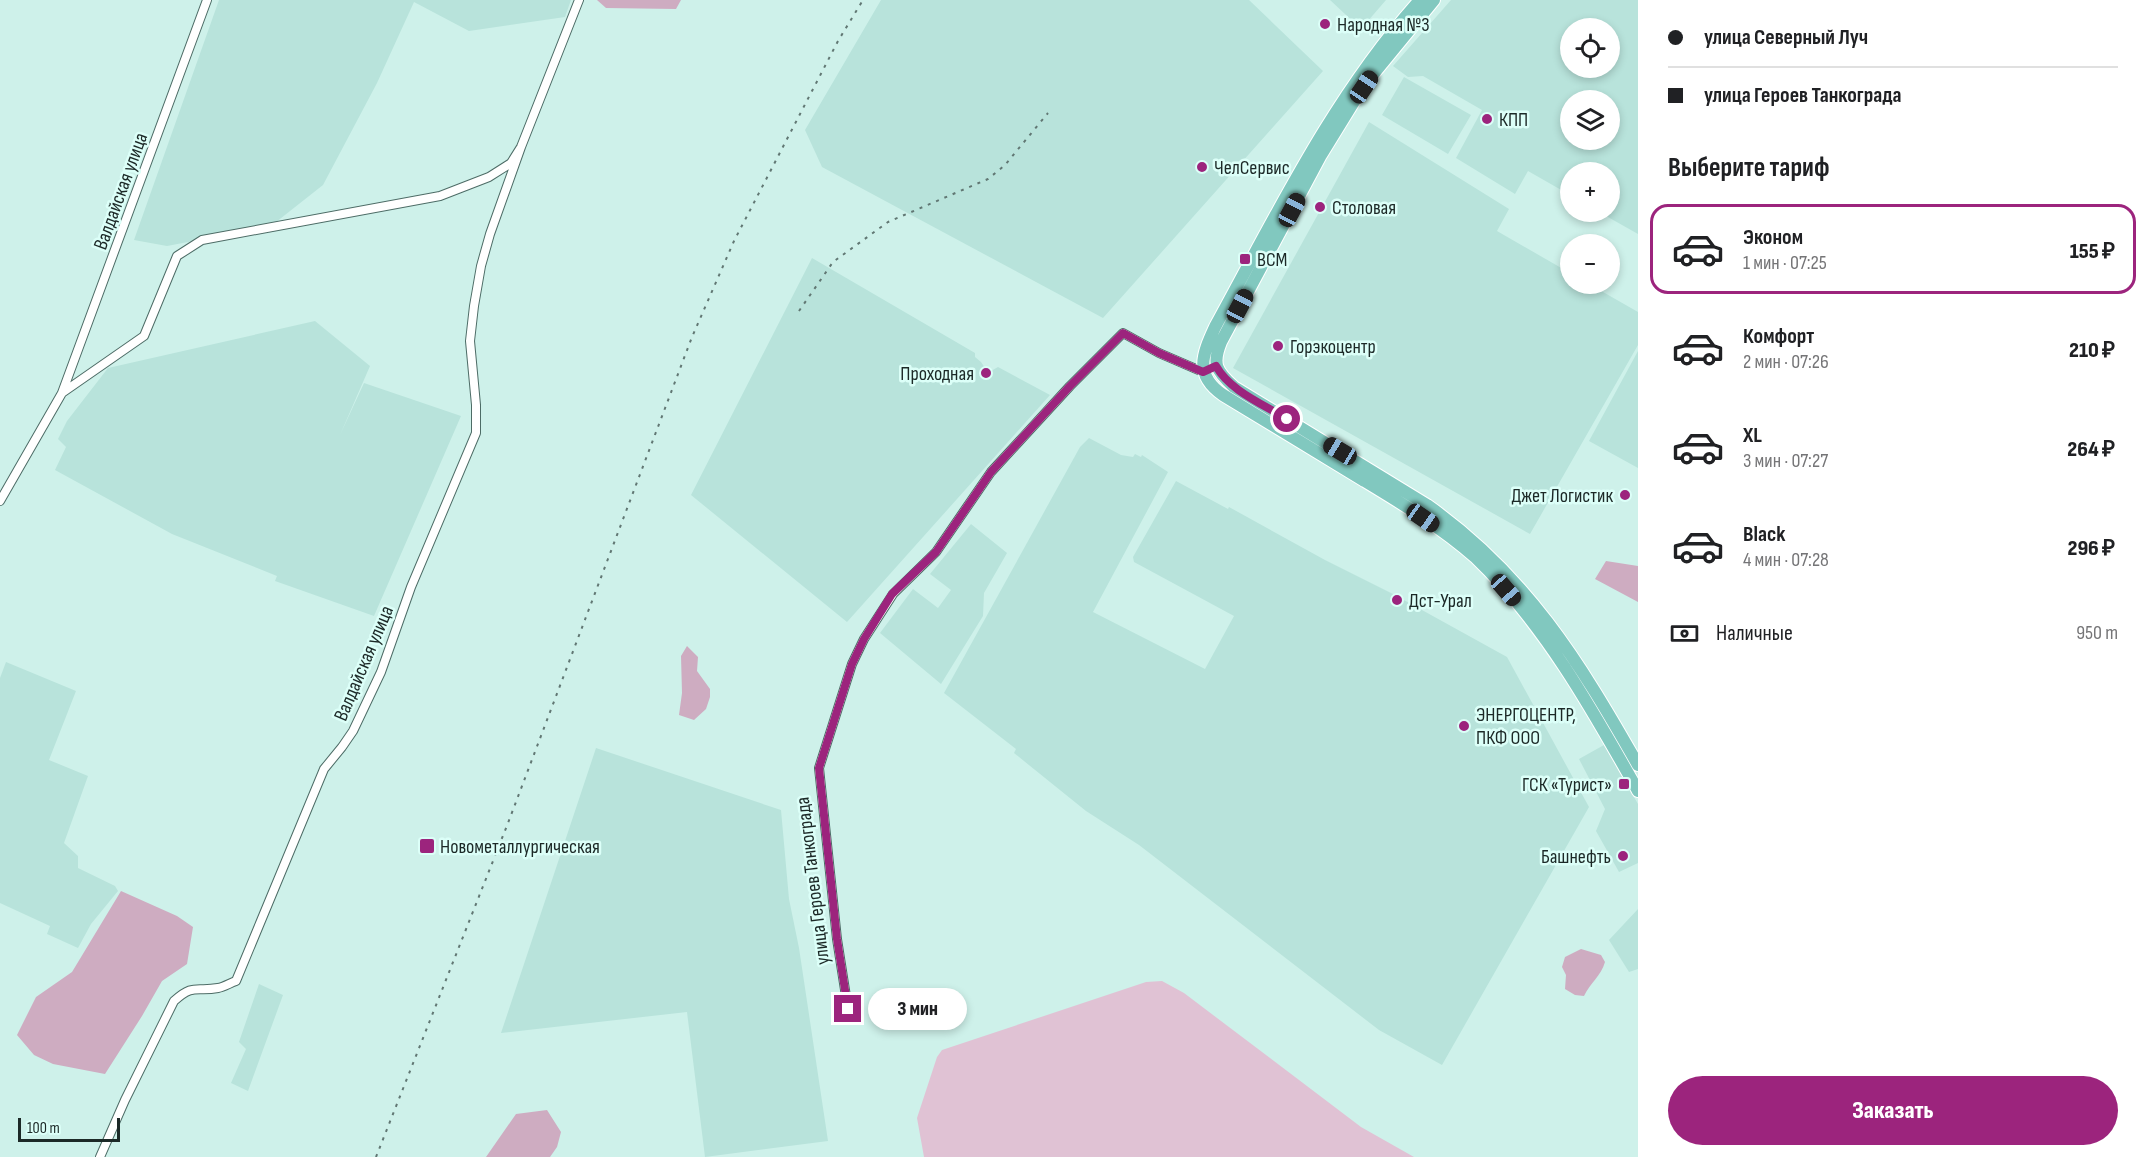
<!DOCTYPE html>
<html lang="ru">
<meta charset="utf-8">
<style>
:root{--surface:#fff;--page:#f2f2f2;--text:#202124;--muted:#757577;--line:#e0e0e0;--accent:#9c247d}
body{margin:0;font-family:"Sofia Sans Condensed",sans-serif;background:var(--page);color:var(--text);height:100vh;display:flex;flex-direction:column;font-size:22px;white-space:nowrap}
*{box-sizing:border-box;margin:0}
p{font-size:20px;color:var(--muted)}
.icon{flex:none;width:33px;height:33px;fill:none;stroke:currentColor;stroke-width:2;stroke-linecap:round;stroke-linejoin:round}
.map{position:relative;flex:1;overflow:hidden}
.drawer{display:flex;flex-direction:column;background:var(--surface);width:510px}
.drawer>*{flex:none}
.top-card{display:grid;align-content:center;height:132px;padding:0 30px;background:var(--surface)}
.fabs{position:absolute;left:1560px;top:18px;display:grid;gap:12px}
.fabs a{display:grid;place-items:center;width:60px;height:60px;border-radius:50%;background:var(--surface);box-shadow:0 3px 9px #0003;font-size:30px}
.scale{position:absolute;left:18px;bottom:15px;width:102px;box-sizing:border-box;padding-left:6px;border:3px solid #1c2927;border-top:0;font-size:16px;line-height:21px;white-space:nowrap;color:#1c2927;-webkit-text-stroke:4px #dcfff8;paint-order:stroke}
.end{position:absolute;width:27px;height:27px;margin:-14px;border:8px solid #9c247d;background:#fff;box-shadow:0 0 0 3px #fff}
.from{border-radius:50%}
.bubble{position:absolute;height:42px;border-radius:21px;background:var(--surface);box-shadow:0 3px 9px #0003;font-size:20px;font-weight:800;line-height:42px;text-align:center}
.car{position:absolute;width:18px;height:36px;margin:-18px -9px;border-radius:8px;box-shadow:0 0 4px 2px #0007;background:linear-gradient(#222 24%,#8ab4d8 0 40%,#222 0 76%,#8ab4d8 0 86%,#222 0)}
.top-card b{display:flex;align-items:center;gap:21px;height:57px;font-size:22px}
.top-card b+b{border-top:2px solid var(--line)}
.top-card i{width:15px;height:15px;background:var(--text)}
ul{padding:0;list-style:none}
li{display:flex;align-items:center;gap:18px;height:90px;margin:0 12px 9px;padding:0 18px;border:3px solid transparent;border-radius:18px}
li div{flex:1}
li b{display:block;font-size:22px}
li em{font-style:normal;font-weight:800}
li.current{border-color:var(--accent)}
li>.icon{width:54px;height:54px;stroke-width:1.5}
h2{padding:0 30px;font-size:27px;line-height:72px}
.pay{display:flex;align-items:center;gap:15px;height:66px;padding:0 30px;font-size:22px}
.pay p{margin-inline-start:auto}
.cta{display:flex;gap:12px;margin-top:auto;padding:12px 30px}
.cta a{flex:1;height:69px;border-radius:36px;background:var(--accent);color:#fff;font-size:24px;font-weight:800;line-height:69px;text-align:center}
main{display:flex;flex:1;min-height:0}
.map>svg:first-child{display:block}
</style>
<main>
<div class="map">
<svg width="1638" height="1157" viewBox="0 0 1638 1157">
<rect width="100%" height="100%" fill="#cef1ea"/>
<path fill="#b8e3db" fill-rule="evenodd" d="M 219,0 L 571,0 L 565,17 L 469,31 L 414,2 L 377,83 L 323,185 L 271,226 L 167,246 L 134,240 Z
M 881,0 L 1249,0 L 1323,71 L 1103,318 L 822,167 L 805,130 Z
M 1330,0 L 1386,0 L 1361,29 Z
M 1451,0 L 1638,0 L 1638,234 L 1599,212 L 1610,212 L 1610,172 L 1570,172 L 1570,195 L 1528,171 L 1515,194 L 1456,158 L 1482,110 L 1423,76 L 1408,77 L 1393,66 ZM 1570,28 L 1610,28 L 1610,68 L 1570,68 ZM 1570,100 L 1610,100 L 1610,140 L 1570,140 Z
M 1404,77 L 1471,115 L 1448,154 L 1382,115 Z
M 1369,122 L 1509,209 L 1497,231 L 1570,273 L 1570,284 L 1589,284 L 1638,312 L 1638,345 L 1530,534 L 1233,368 Z
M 812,258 L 975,353 L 975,357 L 981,362 L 985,368 L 991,371 L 998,367 L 1050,395 L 847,622 L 691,495 Z
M 315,321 L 370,366 L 340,435 L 364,383 L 461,416 L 374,616 L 275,581 L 277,576 L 172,534 L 55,470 L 66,447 L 58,439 L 67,421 L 108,368 Z
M 1638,351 L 1638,468 L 1589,441 Z
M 1089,438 L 1121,455 L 1133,457 L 1135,454 L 1141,457 L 1142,455 L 1168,472 L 1093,612 L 1205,669 L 1234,616 L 1134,562 L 1133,557 L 1176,481 L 1228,509 L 1229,507 L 1325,560 L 1393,594 L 1507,657 L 1589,807 L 1442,1065 L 1379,1030 L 1139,845 L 1086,811 L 1014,753 L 1016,749 L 944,693 L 1080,447 Z
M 971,524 L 1007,553 L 984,593 L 983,616 L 941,684 L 880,633 L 913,589 L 938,608 L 951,590 L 930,574 Z
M 6,662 L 76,691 L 49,760 L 88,776 L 64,843 L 78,856 L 78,868 L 115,886 L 118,891 L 91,924 L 78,948 L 47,934 L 50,926 L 0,903 L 0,678 Z
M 1604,745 L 1638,804 L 1638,863 L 1619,872 L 1596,831 L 1605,809 L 1579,759 Z
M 596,748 L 781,810 L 789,899 L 799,948 L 828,1141 L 705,1157 L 687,1012 L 501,1033 Z
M 1638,909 L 1638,969 L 1629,972 L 1609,940 Z
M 259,984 L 283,995 L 248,1091 L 231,1083 L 246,1049 L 239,1042 Z"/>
<path fill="#e0c2d4" d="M 1162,981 L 1184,993 L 1361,1127 L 1414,1157 L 924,1157 L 917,1118 L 937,1057 L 942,1050 L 1146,982 Z"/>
<path fill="#ceacc1" d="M 597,0 L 681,0 L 676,9 L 606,8 Z
M 1606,561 L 1638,566 L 1638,602 L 1595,579 Z
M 687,646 L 698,657 L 697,671 L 710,689 L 710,697 L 706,709 L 694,720 L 679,715 L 682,693 L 681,656 Z
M 121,891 L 177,916 L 193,927 L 187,964 L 162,981 L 142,1016 L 105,1074 L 53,1064 L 34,1055 L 17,1035 L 36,997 L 72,972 Z
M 1581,949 L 1601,955 L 1605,962 C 1601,976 1590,983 1584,996 L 1575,995 L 1565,989 L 1566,975 L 1562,967 L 1565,957 Z
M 547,1110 L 561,1132 L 557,1147 L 550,1157 L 486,1157 L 516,1114 Z"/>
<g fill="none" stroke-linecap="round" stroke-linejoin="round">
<defs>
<path id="minor" d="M 62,393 L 207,0
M 0,501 L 62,393 L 144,336 L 177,256 L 202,240 L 440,196 L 489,177 L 511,163 L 521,147 L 579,0
M 848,1009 L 837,939 L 819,768 L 852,664 L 864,639 L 893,594 L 936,552 L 991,472 L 1070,386 L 1123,333 L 1159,353 L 1203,372 L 1205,370
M 100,1157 L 125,1100 L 174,1001 C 194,983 196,992 218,988 C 224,987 230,983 236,981 L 324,769 L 342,747 L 353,731 L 381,672 L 411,587 L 476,433 L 476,405 L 470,341 L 474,306 L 481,266 L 490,234 L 521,147"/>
<path id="primary" d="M 1420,0 C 1333,97 1277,214 1215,327 C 1202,355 1194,375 1223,395 C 1269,423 1316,451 1363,480 C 1401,503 1441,527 1475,557 C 1544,623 1592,709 1638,791
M 1434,0 L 1375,72 L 1353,103 L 1321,155 L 1221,342 C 1212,364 1216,371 1234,387 L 1427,505 C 1526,575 1579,661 1638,765"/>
</defs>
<use href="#minor" stroke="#4d6c66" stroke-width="10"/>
<use href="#primary" stroke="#fff" stroke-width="14"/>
<use href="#minor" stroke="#fff" stroke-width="8"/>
<use href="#primary" stroke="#81c8bf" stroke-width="12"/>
<path stroke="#617773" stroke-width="2" stroke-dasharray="3 6" stroke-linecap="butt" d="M 799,311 L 833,262 L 888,222 L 988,179 L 1005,165 L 1048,113
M 376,1157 L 508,823 L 692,337 L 734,241 L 838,41 L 863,0"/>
</g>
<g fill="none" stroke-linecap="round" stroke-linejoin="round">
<path stroke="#9c247d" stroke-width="8" d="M 848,1009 L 837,939 L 819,768 L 852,664 L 864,639 L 892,594 L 936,552 L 991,472 L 1070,386 L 1123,333 L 1159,353 L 1203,372 L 1216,366 C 1230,391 1263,404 1287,419"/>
</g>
<g fill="#9c247d" stroke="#dcfff8" stroke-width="2">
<circle cx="1325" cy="24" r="6"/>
<circle cx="1487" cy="119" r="6"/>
<circle cx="1202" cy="167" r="6"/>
<circle cx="1320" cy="207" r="6"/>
<rect x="1239" y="253" width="12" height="12" rx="3"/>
<circle cx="1278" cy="346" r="6"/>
<circle cx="986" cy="373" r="6"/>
<circle cx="1625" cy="495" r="6"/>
<circle cx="1397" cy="600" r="6"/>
<circle cx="1464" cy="726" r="6"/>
<rect x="1618" y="778" width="12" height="12" rx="3"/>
<rect x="419" y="838" width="16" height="16" rx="3"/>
<circle cx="1623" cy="856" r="6"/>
</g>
<g text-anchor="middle" stroke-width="5" stroke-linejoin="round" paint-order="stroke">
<g font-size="20" fill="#1c2927" stroke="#dcfff8" text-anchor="start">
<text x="1337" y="31">Народная №3</text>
<text x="1499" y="126">КПП</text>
<text x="1214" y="174">ЧелСервис</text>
<text x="1332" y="214">Столовая</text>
<text x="1257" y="266">ВСМ</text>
<text x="1290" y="353">Горэкоцентр</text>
<text x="974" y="380" text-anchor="end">Проходная</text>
<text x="1613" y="502" text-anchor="end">Джет Логистик</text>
<text x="1409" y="607">Дст-Урал</text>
<text x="1476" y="721">ЭНЕРГОЦЕНТР,<tspan x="1476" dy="23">ПКФ ООО</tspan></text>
<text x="1612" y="791" text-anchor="end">ГСК «Турист»</text>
<text x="440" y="853">Новометаллургическая</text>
<text x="1611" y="863" text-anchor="end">Башнефть</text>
</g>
<g font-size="20" fill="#1c2927" stroke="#dcfff8">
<text transform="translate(120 191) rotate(-70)" y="7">Валдайская улица</text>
<text transform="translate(363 663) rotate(-67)" y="7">Валдайская улица</text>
<text transform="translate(812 881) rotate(-97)" y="7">улица Героев Танкограда</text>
</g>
</g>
</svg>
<div class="fabs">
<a><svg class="icon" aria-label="locate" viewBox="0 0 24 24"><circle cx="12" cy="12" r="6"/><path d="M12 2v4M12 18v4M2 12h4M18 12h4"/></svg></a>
<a><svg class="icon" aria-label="layers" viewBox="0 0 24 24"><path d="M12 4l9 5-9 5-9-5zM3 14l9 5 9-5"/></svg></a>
<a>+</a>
<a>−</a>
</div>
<div class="scale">100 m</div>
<i class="end from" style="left:1287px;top:419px"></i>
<i class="end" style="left:848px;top:1009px"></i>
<div class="bubble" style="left:868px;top:988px;width:99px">3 мин</div>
<i class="car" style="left:1364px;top:87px;rotate:34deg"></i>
<i class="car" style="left:1292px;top:210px;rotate:28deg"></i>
<i class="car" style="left:1240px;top:306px;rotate:28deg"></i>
<i class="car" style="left:1340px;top:451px;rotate:301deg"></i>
<i class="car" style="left:1423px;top:518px;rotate:125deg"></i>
<i class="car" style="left:1506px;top:590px;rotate:139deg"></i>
</div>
<section class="drawer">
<div class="top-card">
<b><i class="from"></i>улица Северный Луч</b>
<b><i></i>улица Героев Танкограда</b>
</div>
<h2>Выберите тариф</h2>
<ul>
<li class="current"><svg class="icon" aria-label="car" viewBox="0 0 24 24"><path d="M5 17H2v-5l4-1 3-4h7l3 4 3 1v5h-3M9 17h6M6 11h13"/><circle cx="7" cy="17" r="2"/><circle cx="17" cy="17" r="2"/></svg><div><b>Эконом</b><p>1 мин · 07:25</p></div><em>155 ₽</em></li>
<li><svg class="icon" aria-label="car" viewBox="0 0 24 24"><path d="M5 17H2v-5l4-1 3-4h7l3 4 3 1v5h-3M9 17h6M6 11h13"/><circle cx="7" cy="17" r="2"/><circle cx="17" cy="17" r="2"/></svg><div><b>Комфорт</b><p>2 мин · 07:26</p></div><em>210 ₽</em></li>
<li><svg class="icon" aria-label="car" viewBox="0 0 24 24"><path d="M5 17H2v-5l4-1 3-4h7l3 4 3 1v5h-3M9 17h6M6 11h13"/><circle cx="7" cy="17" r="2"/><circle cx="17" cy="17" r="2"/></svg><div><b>XL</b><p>3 мин · 07:27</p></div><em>264 ₽</em></li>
<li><svg class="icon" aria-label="car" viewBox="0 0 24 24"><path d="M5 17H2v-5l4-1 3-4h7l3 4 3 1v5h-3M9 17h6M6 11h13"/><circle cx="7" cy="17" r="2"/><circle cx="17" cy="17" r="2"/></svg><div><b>Black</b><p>4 мин · 07:28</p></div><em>296 ₽</em></li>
</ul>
<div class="pay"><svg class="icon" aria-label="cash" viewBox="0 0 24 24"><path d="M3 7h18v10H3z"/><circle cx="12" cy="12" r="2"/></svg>Наличные<p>950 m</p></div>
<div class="cta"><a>Заказать</a></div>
</section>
</main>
